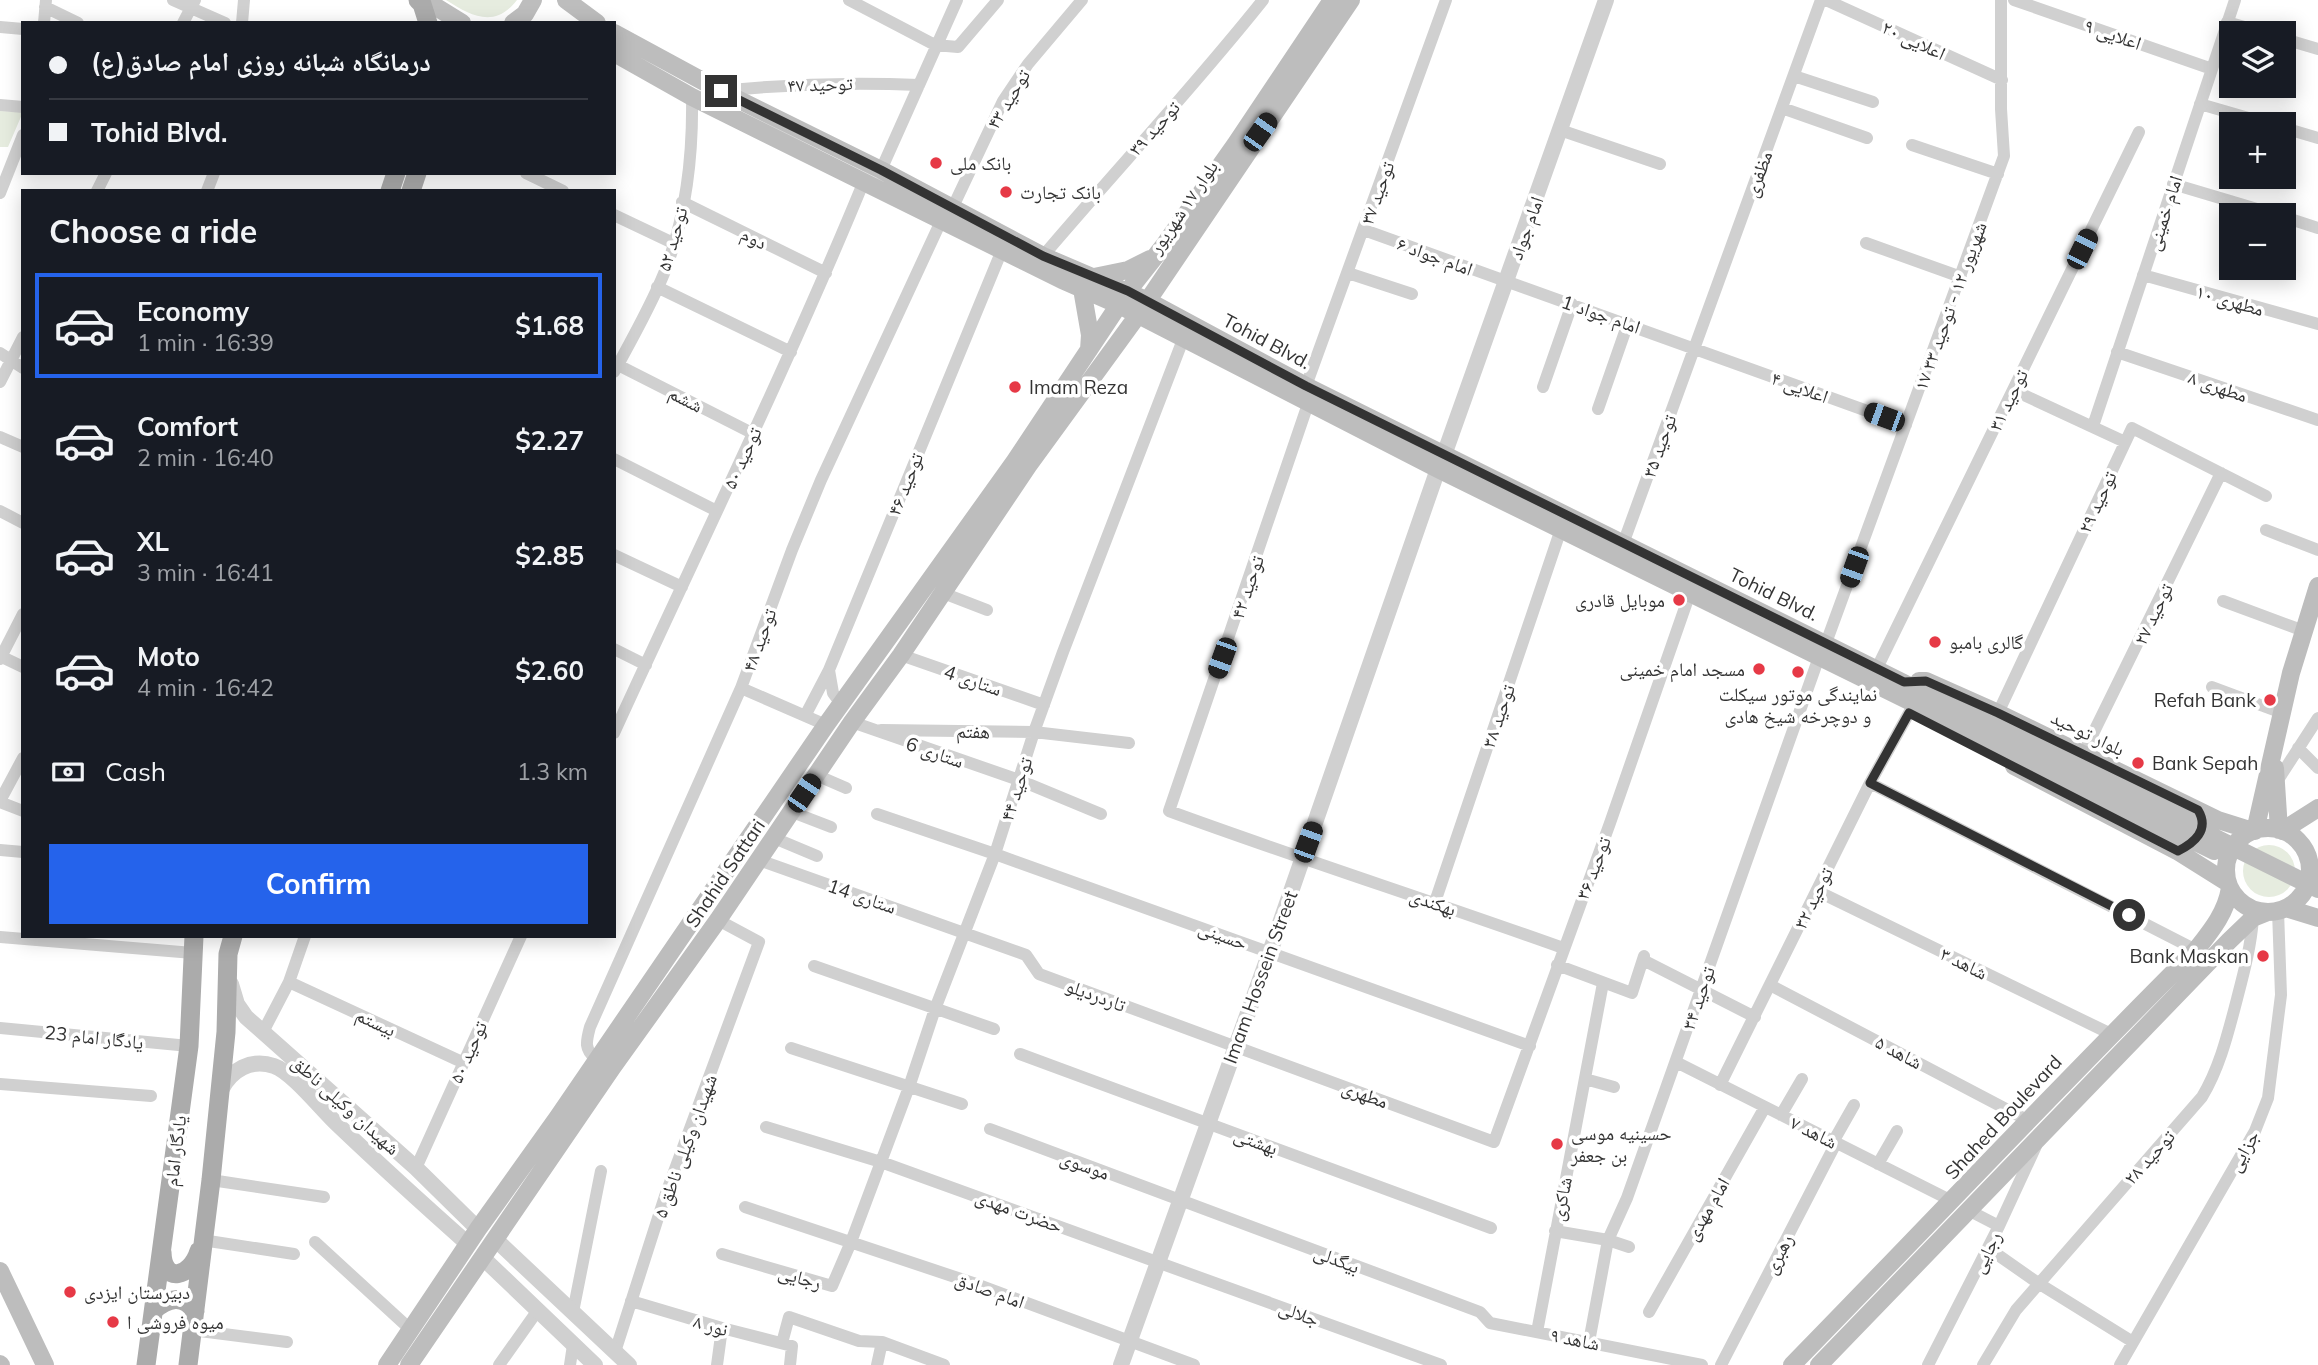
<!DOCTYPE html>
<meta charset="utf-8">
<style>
:root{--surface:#171b24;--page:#242831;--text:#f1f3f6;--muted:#9ea1a6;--line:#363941;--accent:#2563eb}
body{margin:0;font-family:Mulish,"Noto Naskh Arabic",sans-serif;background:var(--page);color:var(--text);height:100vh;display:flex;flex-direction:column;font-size:26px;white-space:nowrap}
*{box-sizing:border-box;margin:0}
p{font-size:23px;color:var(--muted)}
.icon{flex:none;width:38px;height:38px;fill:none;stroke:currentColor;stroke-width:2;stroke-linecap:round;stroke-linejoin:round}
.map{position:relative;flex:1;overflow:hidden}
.panel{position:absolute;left:21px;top:189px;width:595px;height:749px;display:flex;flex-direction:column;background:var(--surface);border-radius:0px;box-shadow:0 4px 18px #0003}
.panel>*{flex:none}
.guide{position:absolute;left:21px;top:21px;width:595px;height:154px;border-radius:0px;box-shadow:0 4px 18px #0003;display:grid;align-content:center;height:154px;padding:0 28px;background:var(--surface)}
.tools{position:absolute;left:2219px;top:21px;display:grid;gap:14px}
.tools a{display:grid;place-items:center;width:77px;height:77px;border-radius:0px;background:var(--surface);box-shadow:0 4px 18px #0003;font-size:35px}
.end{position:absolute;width:32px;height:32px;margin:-16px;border:9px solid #333;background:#fff;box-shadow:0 0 0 4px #fff}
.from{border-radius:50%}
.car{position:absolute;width:21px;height:42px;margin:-21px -10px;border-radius:9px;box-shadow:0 0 5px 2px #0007;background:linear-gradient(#222 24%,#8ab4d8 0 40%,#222 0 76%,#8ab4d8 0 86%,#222 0)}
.guide b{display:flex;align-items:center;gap:24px;height:66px;font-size:26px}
.guide b+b{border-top:2px solid var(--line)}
.guide i{width:18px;height:18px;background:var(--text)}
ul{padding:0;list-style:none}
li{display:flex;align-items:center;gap:21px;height:105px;margin:0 14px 10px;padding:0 14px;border:4px solid transparent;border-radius:0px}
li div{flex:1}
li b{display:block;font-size:26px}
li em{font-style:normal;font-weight:700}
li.on{border-color:var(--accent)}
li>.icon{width:63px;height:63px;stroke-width:1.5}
h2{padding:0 28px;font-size:32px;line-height:84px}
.pay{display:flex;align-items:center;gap:18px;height:77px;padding:0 28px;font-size:26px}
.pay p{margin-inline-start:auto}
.primary-button{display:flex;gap:14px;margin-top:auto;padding:14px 28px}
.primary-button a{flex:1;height:80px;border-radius:0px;background:var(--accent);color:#fff;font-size:28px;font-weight:700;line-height:80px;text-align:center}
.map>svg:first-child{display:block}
</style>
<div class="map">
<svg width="2318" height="1365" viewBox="0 0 2318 1365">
<rect width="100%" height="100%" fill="#fff"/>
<path fill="#e6ecdf" d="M 446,0 L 517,0 C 495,29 471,16 446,0 Z
M 0,111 L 23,112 L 8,147 L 0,147 Z
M2243 871a26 26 0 1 1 52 0a26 26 0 1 1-52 0Z"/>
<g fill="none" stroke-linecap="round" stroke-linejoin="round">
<path stroke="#d0d0d0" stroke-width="12" d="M 173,0 L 225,23
M 849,0 L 935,45 L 958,47 L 998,0
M 1826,0 L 2002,80
M 2014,0 L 2212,69
M 45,7 L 78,23
M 2227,22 L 2265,33
M 44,23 L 46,0
M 183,23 L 195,0
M 242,23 L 244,0
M 0,27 L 23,29
M 2284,39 L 2318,49
M 1794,76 L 1873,102
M 721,91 C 787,84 853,82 919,85
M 2200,104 L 2269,124
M 0,105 L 23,107
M 1782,108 L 1867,138
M 2284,128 L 2318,138
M 1560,130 L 1660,164
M 1912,145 L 1998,174
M 881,170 L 957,0
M 526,173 L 563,191
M 2173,184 L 2277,215
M 97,191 L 106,173
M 207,191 L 214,173
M 0,193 L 23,135
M 682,202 L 826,273
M 952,209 L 1003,101 L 1028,64 L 1082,0
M 614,215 L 673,243
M 2284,217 L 2318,228
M 1364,230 L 1906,425
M 1866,243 L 1961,277
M 1043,256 C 1116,170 1193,88 1263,0
M 1348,273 L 1412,294
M 2143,275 L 2318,324
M 657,287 L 791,352
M 2117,352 L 2318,420
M 0,353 L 23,368
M 614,363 L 754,434
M 614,372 C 632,339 651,306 665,271 C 686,216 693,155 692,97
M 0,382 L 23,337
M 1306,386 L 1446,0
M 1543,387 L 1572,304
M 2013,390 L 2125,442
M 1309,401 L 1169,811 C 1300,859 1432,901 1563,948
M 1598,409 L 1628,323
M 2093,426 L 2235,0
M 0,437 L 23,447
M 614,459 L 717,511
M 0,511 L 23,523
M 2266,530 L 2318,550
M 1623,544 L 1821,0
M 614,555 L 682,587
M 943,593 L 987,610
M 2223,601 L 2304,631
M 1826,643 L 2004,156 L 2001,109 L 2001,0
M 614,649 L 646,665
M 901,655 L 1044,705
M 0,656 L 23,667
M 0,659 L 23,614
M 1877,668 L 2139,132
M 829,670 L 833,693 L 841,704
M 2212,687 L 2282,713
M 741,688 L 826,725
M 1998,713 L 2132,428 L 2266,496
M 805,716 L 829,670 L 1002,250
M 852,722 L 1019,780 L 1101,814
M 881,730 L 1034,732 L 1129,743
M 614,733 C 698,549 787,368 864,181
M 2298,748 L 2318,768
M 2083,754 L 2221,473
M 816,775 L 846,788
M 1870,783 L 2196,950
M 2276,783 L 2318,718
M 0,801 L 23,758
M 0,802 L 23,811
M 792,812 L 831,827
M 877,814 L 995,854 L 1530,1046
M 774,838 L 817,856
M 0,850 L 23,852
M 759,860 L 1026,955 L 1039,974 L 1494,1142 L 1610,823 L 1690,593
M 1817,891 L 2111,1034
M 1435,902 L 1561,529
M 0,937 L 193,953
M 1643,960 L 1755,1017
M 1557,965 L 1632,993 L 1644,956
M 814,966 L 994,1029
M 289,982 L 462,1062
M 1770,985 L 2027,1120
M 0,1028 L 189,1046
M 263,1032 L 289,982 L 305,936
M 791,1048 L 962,1104
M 1020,1054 L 1491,1228
M 596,1059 C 584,1049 586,1042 590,1027 L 741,688 L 792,550 L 821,480 L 942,219
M 1676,1062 L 1952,1201
M 1585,1079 L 1614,1087
M 0,1084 L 151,1096
M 1720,1085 L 1870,783 L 1914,704
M 1781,1115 L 1802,1079
M 766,1127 L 881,1162 L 1441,1365
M 990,1129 L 1480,1312 L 1490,1323 L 1702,1365
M 1833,1142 L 1854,1105
M 1878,1164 L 1897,1131
M 416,1168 L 521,936
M 211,1180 L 324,1197
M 745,1207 L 973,1283 L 1194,1365
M 1970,1211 L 1999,1226
M 1555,1231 L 1608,1240 L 1629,1247
M 202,1240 L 294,1254
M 315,1242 L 411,1330
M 1988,1248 L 2038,1283 L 2133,1342
M 722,1254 L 832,1286 L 851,1242 L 909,1087 L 935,1009 L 995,854 L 1034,732 L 1063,652 L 1184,337
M 631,1301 L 722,1328 L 792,1346 L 790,1365
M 573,1312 L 601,1171
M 1649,1312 L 1765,1107
M 192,1330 L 287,1342
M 1537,1332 L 1603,983
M 1589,1342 L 1608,1240 L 1627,1198 L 1819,657
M 782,1343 L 789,1317 L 859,1341 L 882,1342 L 944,1365
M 615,1352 L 665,1196 L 759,942 L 718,920
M 499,1365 L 538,1310
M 570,1365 L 573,1345
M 717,1365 L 722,1328
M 877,1365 L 882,1342
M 1721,1365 L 1836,1143
M 1928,1365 L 1999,1226 L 2036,1146
M 1983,1365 L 2016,1310 L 2202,1097 C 2220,1067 2228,1033 2237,999 C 2244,972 2251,946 2253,918
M 2120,1365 L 2255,1131 L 2268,1098 L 2281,995 L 2278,911"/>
<path stroke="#d0d0d0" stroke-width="16" d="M 1444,455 L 1606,0
M 231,984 L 237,1004 L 246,1017 L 416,1168 L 478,1229
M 221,1090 C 231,1070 251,1058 274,1066 C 292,1072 322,1110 337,1124 C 380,1165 424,1205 468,1244
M 495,1239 L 629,1365
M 483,1258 L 595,1365
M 1121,1365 L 1270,952 L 1438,469"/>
<path stroke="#bdbdbd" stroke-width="18" d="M 425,0 L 462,23
M 566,0 L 597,23
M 513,23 L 525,14 L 533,0
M 614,33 L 721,91 L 881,170 L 1043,256 L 1146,300 L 1306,386 L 2318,889
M 614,53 L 692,97 L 1062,280 L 1119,305 L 1438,469 L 2214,851
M 1094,277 L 1128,270 L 1150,259
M 1082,289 L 1090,335 L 1089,350
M 1919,681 L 1926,681 L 1998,713 L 2218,820 L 2253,831
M 2014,766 L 2177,851 L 2228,883
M 2275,768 L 2279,830
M2226 870a42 42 0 1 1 84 0a42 42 0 1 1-84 0Z
M 2255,831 L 2291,673 L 2318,586
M 2282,831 L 2318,808
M 2286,908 L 2318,918
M 0,1271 L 45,1365
M 0,1364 L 1,1365
M 387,1365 L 478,1229 L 558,1117 L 826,725 L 1015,461 L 1128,291 L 1165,244 L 1235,145 L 1332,0
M 409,1365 L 612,1068 L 718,920 L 852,722 L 901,655 L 1028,466 L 1138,315 L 1351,0
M 1792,1365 C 1927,1227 2059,1086 2196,950 C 2211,931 2226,913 2230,888
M 1819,1365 L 2229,941 L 2253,918 L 2268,912"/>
<path stroke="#ababab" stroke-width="19" d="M 418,0 L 422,4 L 428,23
M 390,191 L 396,173
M 411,191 L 417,173
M 162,1252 C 163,1285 191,1277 199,1251
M 154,1310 C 168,1298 183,1294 195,1311
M 146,1365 L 189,1046 L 194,936
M 188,1365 L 211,1180 L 226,1032 L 228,954 L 233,936"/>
</g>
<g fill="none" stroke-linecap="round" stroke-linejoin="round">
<path stroke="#333" stroke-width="9" d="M 721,91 L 881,170 L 1043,256 L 1128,291 L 1306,386 L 1904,682 L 1926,681 L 1998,713 L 2198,810 C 2210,830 2194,843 2178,851 L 1909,713 L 1870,783 L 2129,915"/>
</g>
<g fill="#e63946" stroke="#fff" stroke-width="2.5">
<circle cx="936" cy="163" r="7"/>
<circle cx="1006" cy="192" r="7"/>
<circle cx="1015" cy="387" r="7"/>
<circle cx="1679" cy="600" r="7"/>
<circle cx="1935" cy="642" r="7"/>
<circle cx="1759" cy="669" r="7"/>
<circle cx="1798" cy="672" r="7"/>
<circle cx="2270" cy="700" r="7"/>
<circle cx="2138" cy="763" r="7"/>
<circle cx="2263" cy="956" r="7"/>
<circle cx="1557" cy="1144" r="7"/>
<circle cx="70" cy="1292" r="7"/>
<circle cx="113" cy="1322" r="7"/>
</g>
<g text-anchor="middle" stroke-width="7" stroke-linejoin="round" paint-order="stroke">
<g font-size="19" fill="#333" stroke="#fff">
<text transform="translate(2113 34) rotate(19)" y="7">اعلایی ۹</text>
<text transform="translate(1914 40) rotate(25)" y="7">اعلایی ۲۰</text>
<text transform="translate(820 84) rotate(-2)" y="7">توحید ۴۷</text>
<text transform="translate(1008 99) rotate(-59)" y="7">توحید ۴۳</text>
<text transform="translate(1154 128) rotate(-48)" y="7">توحید ۳۹</text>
<text transform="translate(1758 174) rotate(-70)" y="7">مظفری</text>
<text transform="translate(1377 193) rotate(-70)" y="7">توحید ۳۷</text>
<text transform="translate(1183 207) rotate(-56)" y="7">بلوار ۱۷ شهریور</text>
<text transform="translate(2164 213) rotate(-72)" y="7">امام خمینی</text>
<text transform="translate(1526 228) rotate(-70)" y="7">امام جواد</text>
<text transform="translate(754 238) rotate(26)" y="7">دوم</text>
<text transform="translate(672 239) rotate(-74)" y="7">توحید ۵۲</text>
<text transform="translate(1435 256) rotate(20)" y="7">امام جواد ۶</text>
<text transform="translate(2230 300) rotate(16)" y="7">مطهری ۱۰</text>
<text transform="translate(1950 306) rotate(-70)" y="7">۱۷ شهریور ۱۲ - توحید ۳۳</text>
<text transform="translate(1601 314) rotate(19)" y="7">امام جواد 1</text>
<text transform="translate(1267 341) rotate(28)" y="7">Tohid Blvd.</text>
<text transform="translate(2218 386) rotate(19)" y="7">مطهری ۸</text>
<text transform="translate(1800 387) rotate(20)" y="7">اعلایی ۴</text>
<text transform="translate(686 399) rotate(27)" y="7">ششم</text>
<text transform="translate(2008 400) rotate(-64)" y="7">توحید ۳۱</text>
<text transform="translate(1659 446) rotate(-70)" y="7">توحید ۳۵</text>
<text transform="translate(742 458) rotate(-65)" y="7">توحید ۵۰</text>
<text transform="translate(905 484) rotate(-68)" y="7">توحید ۴۶</text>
<text transform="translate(2097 502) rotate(-65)" y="7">توحید ۲۹</text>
<text transform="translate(1247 587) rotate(-71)" y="7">توحید ۴۲</text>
<text transform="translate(1774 594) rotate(26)" y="7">Tohid Blvd.</text>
<text transform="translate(2153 614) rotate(-64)" y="7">توحید ۲۷</text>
<text transform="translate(759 640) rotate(-70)" y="7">توحید ۴۸</text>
<text transform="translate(973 680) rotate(19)" y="7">ستاری 4</text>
<text transform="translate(1498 716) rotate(-71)" y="7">توحید ۳۸</text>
<text transform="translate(973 731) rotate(1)" y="7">هفتم</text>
<text transform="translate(2088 733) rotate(26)" y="7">بلوار توحید</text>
<text transform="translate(935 752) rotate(19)" y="7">ستاری 6</text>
<text transform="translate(1016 789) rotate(-72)" y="7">توحید ۴۴</text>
<text transform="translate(1593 868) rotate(-69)" y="7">توحید ۳۶</text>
<text transform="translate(725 873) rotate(-56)" y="7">Shahid Sattari</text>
<text transform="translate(862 896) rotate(19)" y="7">ستاری 14</text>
<text transform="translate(1813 898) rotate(-64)" y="7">توحید ۳۲</text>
<text transform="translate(1433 902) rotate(19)" y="7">بهکندی</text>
<text transform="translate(1223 935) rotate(20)" y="7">حسینی</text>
<text transform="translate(1964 963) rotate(26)" y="7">شاهد ۳</text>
<text transform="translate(1260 977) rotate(-70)" y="7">Imam Hossein Street</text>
<text transform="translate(1096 995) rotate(20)" y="7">تاردردیلو</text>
<text transform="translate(1698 998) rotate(-71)" y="7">توحید ۳۴</text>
<text transform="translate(376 1022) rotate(25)" y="7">بیستم</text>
<text transform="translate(94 1037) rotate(6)" y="7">یادگار امام 23</text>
<text transform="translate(468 1052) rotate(-66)" y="7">توحید ۵۰</text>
<text transform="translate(1899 1052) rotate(28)" y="7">شاهد ۵</text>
<text transform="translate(1365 1094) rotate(20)" y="7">مطهری</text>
<text transform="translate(346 1105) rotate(42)" y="7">شهیدان وکیلی ناطق</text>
<text transform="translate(2003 1117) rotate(-47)" y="7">Shahed Boulevard</text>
<text transform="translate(1814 1132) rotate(27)" y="7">شاهد ۷</text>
<text transform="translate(1256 1141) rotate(20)" y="7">بهشتی</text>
<text transform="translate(685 1146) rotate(-70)" y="7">شهیدان وکیلی ناطق ۵</text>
<text transform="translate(175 1151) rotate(-83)" y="7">یادگار امام</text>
<text transform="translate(2243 1151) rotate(-61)" y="7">جزایی</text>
<text transform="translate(2149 1157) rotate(-48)" y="7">توحید ۲۸</text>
<text transform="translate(1085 1165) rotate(20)" y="7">موسوی</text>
<text transform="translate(1561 1199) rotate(-79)" y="7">شاکری</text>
<text transform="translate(1707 1209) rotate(-60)" y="7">امام مهدی</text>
<text transform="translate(1019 1211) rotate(20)" y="7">حضرت مهدی</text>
<text transform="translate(1986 1252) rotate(-63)" y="7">رجایی</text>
<text transform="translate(1778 1254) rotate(-63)" y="7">رهبری</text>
<text transform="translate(1337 1259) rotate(21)" y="7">بیگدلی</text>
<text transform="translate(800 1277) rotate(16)" y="7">رجایی</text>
<text transform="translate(990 1290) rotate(20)" y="7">امام صادق</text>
<text transform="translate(1299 1313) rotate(20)" y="7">جلالی</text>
<text transform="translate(711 1325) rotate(16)" y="7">نور ۸</text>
<text transform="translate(1575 1339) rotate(11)" y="7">شاهد ۹</text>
</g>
<g font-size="19" fill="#333" stroke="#fff" text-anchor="start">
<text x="950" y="170">بانک ملی</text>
<text x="1020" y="199">بانک تجارت</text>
<text x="1029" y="394">Imam Reza</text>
<text x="1665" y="607" text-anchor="end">موبایل قادری</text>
<text x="1949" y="649">گالری بامبو</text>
<text x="1745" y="676" text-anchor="end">مسجد امام خمینی</text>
<text x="1798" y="701" text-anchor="middle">نمایندگی موتور سیکلت<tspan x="1798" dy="22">و دوچرخه شیخ هادی</tspan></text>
<text x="2256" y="707" text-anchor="end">Refah Bank</text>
<text x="2152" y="770">Bank Sepah</text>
<text x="2249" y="963" text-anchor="end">Bank Maskan</text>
<text x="1571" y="1140">حسینیه موسی<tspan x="1571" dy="22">بن جعفر</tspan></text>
<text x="84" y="1299">دبیرستان ایزدی</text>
<text x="127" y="1329">میوه فروشی ا</text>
</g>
</g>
</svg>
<div class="tools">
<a><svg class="icon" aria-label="layers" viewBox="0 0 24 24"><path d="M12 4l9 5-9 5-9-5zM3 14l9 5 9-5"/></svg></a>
<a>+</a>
<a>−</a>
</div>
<i class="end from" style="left:2129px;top:915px"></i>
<i class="end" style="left:721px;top:91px"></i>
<i class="car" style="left:1260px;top:132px;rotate:35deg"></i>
<i class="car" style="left:2082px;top:249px;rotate:26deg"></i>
<i class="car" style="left:1884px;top:417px;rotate:290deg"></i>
<i class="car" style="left:1854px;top:567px;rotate:200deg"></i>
<i class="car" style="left:1222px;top:658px;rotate:200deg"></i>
<i class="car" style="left:804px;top:793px;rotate:34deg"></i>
<i class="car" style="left:1308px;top:842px;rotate:20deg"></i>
<div class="guide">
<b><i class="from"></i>(ع)درمانگاه شبانه روزی امام صادق</b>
<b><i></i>Tohid Blvd.</b>
</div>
<section class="panel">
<h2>Choose a ride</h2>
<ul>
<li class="on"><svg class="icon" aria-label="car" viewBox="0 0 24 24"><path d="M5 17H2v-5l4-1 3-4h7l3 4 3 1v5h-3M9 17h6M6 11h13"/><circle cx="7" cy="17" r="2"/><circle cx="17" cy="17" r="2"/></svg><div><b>Economy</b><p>1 min · 16:39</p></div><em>$1.68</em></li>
<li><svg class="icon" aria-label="car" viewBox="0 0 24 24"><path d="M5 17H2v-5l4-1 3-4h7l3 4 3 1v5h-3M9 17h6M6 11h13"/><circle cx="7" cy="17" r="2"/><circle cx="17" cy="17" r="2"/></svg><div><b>Comfort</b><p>2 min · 16:40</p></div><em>$2.27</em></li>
<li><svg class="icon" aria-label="car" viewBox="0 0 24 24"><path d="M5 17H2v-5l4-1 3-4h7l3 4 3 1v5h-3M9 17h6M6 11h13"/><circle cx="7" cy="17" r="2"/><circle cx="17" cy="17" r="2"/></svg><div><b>XL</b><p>3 min · 16:41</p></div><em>$2.85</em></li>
<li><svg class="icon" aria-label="car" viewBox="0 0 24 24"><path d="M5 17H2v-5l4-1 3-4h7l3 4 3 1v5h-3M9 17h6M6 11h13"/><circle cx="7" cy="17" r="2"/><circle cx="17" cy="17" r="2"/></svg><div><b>Moto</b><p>4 min · 16:42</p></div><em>$2.60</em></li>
</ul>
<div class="pay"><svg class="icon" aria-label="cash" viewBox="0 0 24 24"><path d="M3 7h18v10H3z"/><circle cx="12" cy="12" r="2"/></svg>Cash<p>1.3 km</p></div>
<div class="primary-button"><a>Confirm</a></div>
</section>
</div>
